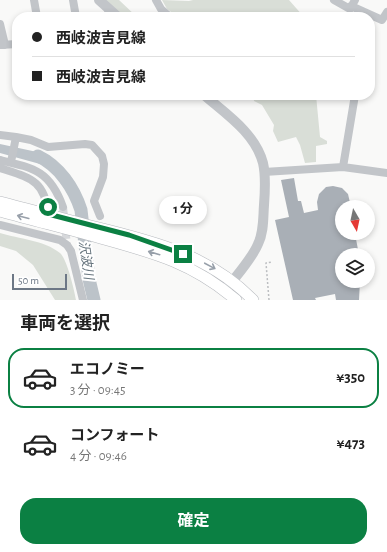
<!DOCTYPE html>
<html lang="ja">
<meta charset="utf-8">
<style>
:root{--surface:#fff;--page:#f6f6f6;--text:#222;--muted:#767676;--line:#e0e0e0;--accent:#0b8043}
body{margin:0;font-family:"Alegreya Sans","Noto Sans JP",sans-serif;background:var(--page);color:var(--text);height:100vh;display:flex;flex-direction:column;font-size:15px;white-space:nowrap}
*{box-sizing:border-box;margin:0}
p{font-size:13px;color:var(--muted)}
.icon{flex:none;width:22px;height:22px;fill:none;stroke:currentColor;stroke-width:2;stroke-linecap:round;stroke-linejoin:round}
.map{position:relative;height:300px;overflow:hidden}
.side{display:flex;flex-direction:column;background:var(--surface);flex:1}
.side>*{flex:none}
.guide{position:absolute;left:12px;top:12px;width:363px;height:88px;border-radius:16px;box-shadow:0 2px 6px #0003;display:grid;align-content:center;height:88px;padding:0 20px;background:var(--surface)}
.needle{width:26px;rotate:171deg}
.fabs{position:absolute;left:335px;top:200px;display:grid;gap:8px}
.fabs a{display:grid;place-items:center;width:40px;height:40px;border-radius:50%;background:var(--surface);box-shadow:0 2px 6px #0003;font-size:20px}
.scale{position:absolute;left:12px;bottom:10px;width:55px;box-sizing:border-box;padding-left:4px;border:2px solid #6c7785;border-top:0;font-size:11px;line-height:14px;white-space:nowrap;color:#6c7785;-webkit-text-stroke:3px #fff;paint-order:stroke}
.end{position:absolute;width:18px;height:18px;margin:-9px;border:5px solid #0b8043;background:#fff;box-shadow:0 0 0 2px #fff}
.from{border-radius:50%}
.bubble{position:absolute;height:28px;border-radius:14px;background:var(--surface);box-shadow:0 2px 6px #0003;font-size:13px;font-weight:700;line-height:28px;text-align:center}
.guide b{display:flex;align-items:center;gap:14px;height:38px;font-size:15px}
.guide b+b{border-top:1px solid var(--line)}
.guide i{width:10px;height:10px;background:var(--text)}
ul{padding:0;list-style:none}
li{display:flex;align-items:center;gap:12px;height:60px;margin:0 8px 6px;padding:0 12px;border:2px solid transparent;border-radius:16px}
li div{flex:1}
li b{display:block;font-size:15px}
li em{font-style:normal;font-weight:700}
li.on{border-color:var(--accent)}
li>.icon{width:36px;height:36px;stroke-width:1.5}
h2{padding:0 20px;font-size:18px;line-height:48px}
.cta{display:flex;gap:8px;margin-top:auto;padding:8px 20px}
.cta a{flex:1;height:46px;border-radius:16px;background:var(--accent);color:#fff;font-size:16px;font-weight:700;line-height:46px;text-align:center}
.map>svg:first-child{display:block}
</style>
<div class="map">
<svg width="387" height="300" viewBox="0 0 387 300">
<rect width="100%" height="100%" fill="#f9f9f8"/>
<path fill="#d9ded7" d="M 104,0 L 119,0 L 137,17 L 123,17 Z
M 162,0 L 189,1 L 193,0 L 289,0 L 304,17 L 178,17 L 167,9 Z
M 253,95 L 316,95 L 320,137 L 327,141 L 327,144 L 316,146 L 316,162 L 305,163 L 300,145 L 296,137 L 278,142 L 273,131 L 274,125 L 262,105 L 254,101 Z
M 0,233 C 19,239 44,240 60,253 C 67,259 74,289 76,300 L 55,300 L 33,265 L 16,251 L 0,246 Z"/>
<path fill="#bcc3c9" d="M 0,144 L 37,152 L 52,165 L 40,164 L 0,153 Z"/>
<g fill="none" stroke-linecap="round" stroke-linejoin="round">
<path stroke="#bcc3c9" stroke-width="13" d="M 38,156 C 59,166 74,188 81,210 L 89,279 L 94,300"/>
</g>
<path fill="#a9afb6" d="M 294,178 L 298,201 L 301,201 L 304,213 L 318,210 L 317,202 L 319,194 L 326,187 L 333,186 L 342,188 L 348,194 L 351,207 L 342,207 L 342,233 L 357,233 L 356,239 L 359,255 L 342,255 L 342,281 L 360,281 L 359,300 L 336,300 L 335,294 L 315,298 L 316,300 L 293,300 L 275,220 L 289,217 L 281,180 Z"/>
<g fill="none" stroke-linecap="round" stroke-linejoin="round">
<path stroke="#d6d8db" stroke-width="8" stroke-dasharray="8 4" stroke-linecap="butt" d="M 63,207 L 67,245"/>
<defs>
<path id="secondary" d="M 0,202 C 32,210 63,219 95,227 C 153,241 209,255 253,300
M 0,211 C 32,220 65,228 97,237 C 151,252 192,262 236,300"/>
</defs>
<use href="#secondary" stroke="#b7babf" stroke-width="12"/>
<path stroke="#bcbec1" stroke-width="1.5" stroke-dasharray="2 2" stroke-linecap="butt" d="M 269,300 L 266,263 L 272,262"/>
<path stroke="#c2c5c9" stroke-width="8" d="M 34,0 L 37,17
M 73,0 L 76,17
M 156,0 L 161,9 L 170,17
M 334,0 L 350,9 L 355,0
M 351,6 L 382,20 L 387,12
M 104,17 L 111,11
M 0,24 L 5,45
M 0,45 L 17,44
M 0,135 L 16,137 L 11,162
M 16,137 L 31,140 L 48,147 L 85,144 L 92,145 L 102,156 L 104,164 L 103,177 L 94,201 L 100,216
M 0,160 C 34,168 50,171 63,207
M 343,167 L 355,95
M 0,168 C 30,178 45,180 48,214
M 264,172 L 343,167 L 387,173
M 0,225 L 60,240 L 67,245 L 71,251 L 83,300"/>
<path stroke="#c2c5c9" stroke-width="10" d="M 99,0 L 118,17
M 204,95 C 226,114 255,133 263,163 C 266,176 265,192 264,205 C 263,218 264,232 258,244 C 252,259 235,277 225,291"/>
<use href="#secondary" stroke="#fff" stroke-width="11"/>
</g>
<defs><path id="oneway-shaft" d="M-6 0H5M1.5-3L5.5 0L1.5 3" fill="none" stroke-width="1.6" stroke-linecap="round" stroke-linejoin="round"/></defs>
<g stroke="#98a0aa">
<use href="#oneway-shaft" transform="translate(23 217) rotate(-165)"/>
<use href="#oneway-shaft" transform="translate(154 253) rotate(-164)"/>
<use href="#oneway-shaft" transform="translate(210 266) rotate(28)"/>
</g>
<g fill="none" stroke-linecap="round" stroke-linejoin="round">
<path stroke="#0b8043" stroke-width="5" d="M 48,207 L 48,214 L 129,235 L 183,254"/>
</g>
<g text-anchor="middle" stroke-width="4" stroke-linejoin="round" paint-order="stroke">
<g font-size="13" font-style="italic" fill="#68767f" stroke="#fff">
<text transform="translate(87 260) rotate(82)" y="5">沢波川</text>
</g>
</g>
</svg>
<div class="fabs">
<a><svg class="needle" viewBox="-14 -14 28 28"><path d="M0-13l5 13h-10z" fill="#e53935"/><path d="M0 13l5-13h-10z" fill="#767676"/></svg></a>
<a><svg class="icon" aria-label="layers" viewBox="0 0 24 24"><path d="M12 4l9 5-9 5-9-5zM3 14l9 5 9-5"/></svg></a>
</div>
<div class="scale">50 m</div>
<i class="end from" style="left:48px;top:207px"></i>
<i class="end" style="left:183px;top:254px"></i>
<div class="bubble" style="left:159px;top:196px;width:48px">1 分</div>
<div class="guide">
<b><i class="from"></i>西岐波吉見線</b>
<b><i></i>西岐波吉見線</b>
</div>
</div>
<section class="side">
<h2>車両を選択</h2>
<ul>
<li class="on"><svg class="icon" aria-label="car" viewBox="0 0 24 24"><path d="M5 17H2v-5l4-1 3-4h7l3 4 3 1v5h-3M9 17h6M6 11h13"/><circle cx="7" cy="17" r="2"/><circle cx="17" cy="17" r="2"/></svg><div><b>エコノミー</b><p>3 分 · 09:45</p></div><em>¥350</em></li>
<li><svg class="icon" aria-label="car" viewBox="0 0 24 24"><path d="M5 17H2v-5l4-1 3-4h7l3 4 3 1v5h-3M9 17h6M6 11h13"/><circle cx="7" cy="17" r="2"/><circle cx="17" cy="17" r="2"/></svg><div><b>コンフォート</b><p>4 分 · 09:46</p></div><em>¥473</em></li>
</ul>
<div class="cta"><a>確定</a></div>
</section>
